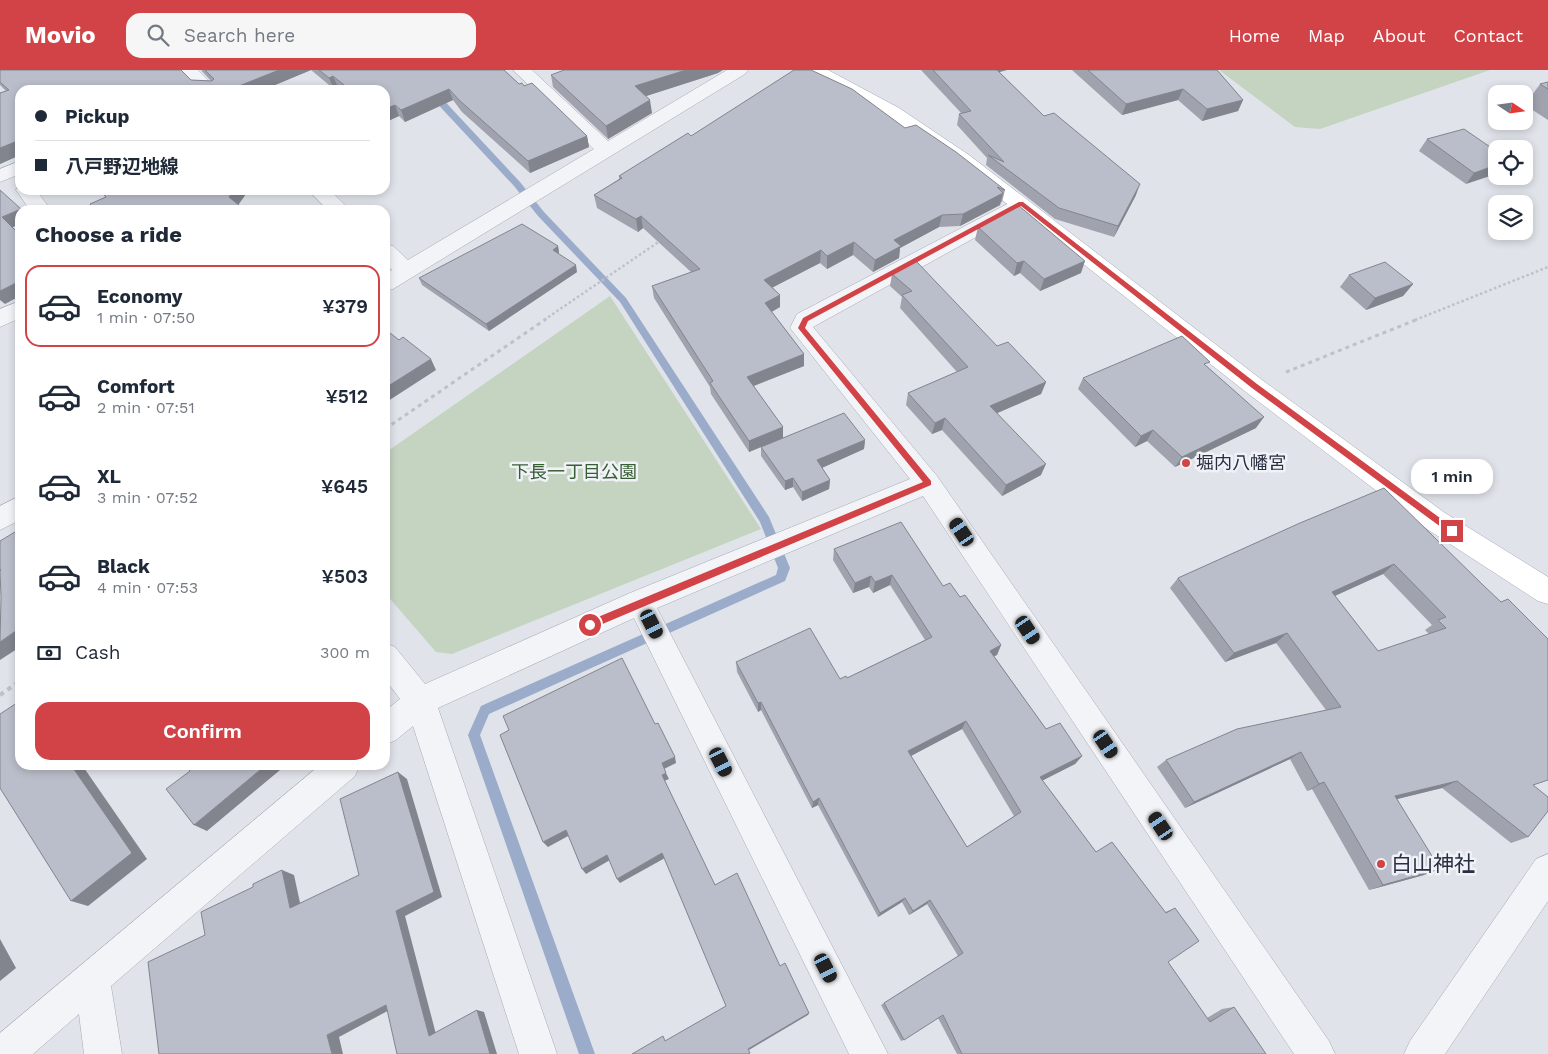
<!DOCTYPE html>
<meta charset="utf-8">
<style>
:root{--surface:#fff;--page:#f6f6f7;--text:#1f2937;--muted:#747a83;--line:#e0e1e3;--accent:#d14347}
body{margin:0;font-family:"Work Sans","Noto Sans JP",sans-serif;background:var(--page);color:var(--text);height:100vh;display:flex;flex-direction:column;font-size:19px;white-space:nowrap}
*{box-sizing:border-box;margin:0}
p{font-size:16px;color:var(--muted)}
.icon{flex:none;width:28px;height:28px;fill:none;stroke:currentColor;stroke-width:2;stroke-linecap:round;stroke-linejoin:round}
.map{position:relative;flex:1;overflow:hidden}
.panel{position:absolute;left:15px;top:135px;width:375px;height:565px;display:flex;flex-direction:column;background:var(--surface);border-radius:15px;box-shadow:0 2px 8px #0003}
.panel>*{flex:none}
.banner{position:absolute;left:15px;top:15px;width:375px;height:110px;border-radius:15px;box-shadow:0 2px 8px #0003;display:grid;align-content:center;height:110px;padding:0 20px;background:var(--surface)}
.needle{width:32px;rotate:103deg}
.buttons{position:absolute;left:1488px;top:15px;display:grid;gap:10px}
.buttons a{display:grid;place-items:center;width:45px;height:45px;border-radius:10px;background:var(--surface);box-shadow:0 2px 8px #0003;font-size:25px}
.end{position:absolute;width:22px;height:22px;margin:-11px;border:6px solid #d14347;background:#fff;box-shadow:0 0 0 2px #fff}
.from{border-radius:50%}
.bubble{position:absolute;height:35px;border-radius:15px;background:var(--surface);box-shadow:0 2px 8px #0003;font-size:16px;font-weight:600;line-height:35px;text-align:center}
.car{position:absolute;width:15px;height:30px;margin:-15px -8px;border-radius:6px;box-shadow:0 0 4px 1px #0007;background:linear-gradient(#222 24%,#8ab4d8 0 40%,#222 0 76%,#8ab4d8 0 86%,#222 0)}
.banner b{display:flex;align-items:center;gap:18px;height:48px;font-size:19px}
.banner b+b{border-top:1px solid var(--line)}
.banner i{width:12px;height:12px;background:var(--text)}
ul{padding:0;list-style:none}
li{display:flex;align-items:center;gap:15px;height:82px;margin:0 10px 8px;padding:0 10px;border:2px solid transparent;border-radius:15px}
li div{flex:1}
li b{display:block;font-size:19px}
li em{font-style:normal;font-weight:600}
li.active{border-color:var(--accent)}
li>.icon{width:45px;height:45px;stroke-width:1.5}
h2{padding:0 20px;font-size:22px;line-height:60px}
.pay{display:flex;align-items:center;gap:12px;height:55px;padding:0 20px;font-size:19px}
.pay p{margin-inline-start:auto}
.action{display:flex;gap:10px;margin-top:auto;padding:10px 20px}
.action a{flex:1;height:58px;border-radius:15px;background:var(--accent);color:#fff;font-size:20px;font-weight:600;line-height:58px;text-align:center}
header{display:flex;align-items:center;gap:30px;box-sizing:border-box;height:70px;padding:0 25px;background:var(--accent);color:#fff}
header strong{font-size:24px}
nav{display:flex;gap:28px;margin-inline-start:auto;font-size:18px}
.search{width:350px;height:45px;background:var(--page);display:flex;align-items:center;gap:12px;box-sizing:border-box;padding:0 18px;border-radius:15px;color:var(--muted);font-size:19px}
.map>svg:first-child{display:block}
</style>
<header>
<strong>Movio</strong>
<div class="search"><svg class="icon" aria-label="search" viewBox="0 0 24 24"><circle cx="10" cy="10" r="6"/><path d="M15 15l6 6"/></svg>Search here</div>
<nav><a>Home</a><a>Map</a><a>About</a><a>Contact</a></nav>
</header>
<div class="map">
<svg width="1548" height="984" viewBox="0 0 1548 984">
<rect width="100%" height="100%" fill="#e0e3ea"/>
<path fill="#c4d4c1" d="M 1219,0 L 1490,0 L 1320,59 L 1295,57 Z
M 610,226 L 761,459 L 452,584 L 436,582 L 385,523 L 385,383 Z"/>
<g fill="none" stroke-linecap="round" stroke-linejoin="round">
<path fill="#9aacca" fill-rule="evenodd" d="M 431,23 L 437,23 L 520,112 L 544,142 L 626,228 L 769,447 L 790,498 L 785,511 L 489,644 L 480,665 L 595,984 L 579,984 L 468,665 L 481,636 L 776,505 L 778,498 L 760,452 L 620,232 L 538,146 L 514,116 L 431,27 Z"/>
<defs>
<path id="street" d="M 179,0 L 198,0 L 218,20 L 199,20 Z
M 513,0 L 532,0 L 608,71 L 727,0 L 748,0 L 745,4 L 393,219 L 385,221 L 385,204 L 392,200 L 385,193 L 385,174 L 393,176 L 408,190 L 594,79 Z
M 20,91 L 20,104 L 0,112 L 0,99 Z
M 20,115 L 20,120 L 36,120 L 51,140 L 30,140 L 16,120 Z
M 308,120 L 330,120 L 350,140 L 328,140 Z
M 1018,130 L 1025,132 L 1028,136 L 1025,140 L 813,257 L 937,406 L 1329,971 L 1335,984 L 1294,984 L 923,426 L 657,538 L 888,984 L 849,984 L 634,548 L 438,638 L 557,984 L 519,984 L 413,656 L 396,670 L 385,675 L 385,641 L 400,629 L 385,609 L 385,573 L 395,577 L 425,614 L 630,523 L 910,409 L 790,258 L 797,244 L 1011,132 Z
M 20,231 L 20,248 L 0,257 L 0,239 Z
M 20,426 L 20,450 L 0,460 L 0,436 Z
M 320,695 L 360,695 L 355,706 L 111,916 L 122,984 L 84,984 L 79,944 L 33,984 L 0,984 L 0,963 Z
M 1548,784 L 1548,831 L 1445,984 L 1404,984 L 1410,971 L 1536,789 Z"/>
<path id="primary" d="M 806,0 L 828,0 L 899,38 L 969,85 L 1262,310 L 1445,443 L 1548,507 L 1548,534 L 1538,531 L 1427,459 L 1246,322 L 955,93 L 885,46 L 809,4 Z"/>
</defs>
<use href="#street" stroke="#a5a9b4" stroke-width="1"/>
<use href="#primary" stroke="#9fa6b6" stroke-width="1"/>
<path stroke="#bec1c8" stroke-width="2.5" stroke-dasharray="2.5 2.5" stroke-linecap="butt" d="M 544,250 L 660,171
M 1415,250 L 1548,197"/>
<path stroke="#bec1c8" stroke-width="3" stroke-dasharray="4 4" stroke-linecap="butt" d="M 1286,302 L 1418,249
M 385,359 L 546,249"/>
<path stroke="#bec1c8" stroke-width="4" stroke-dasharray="4.5 4.5" stroke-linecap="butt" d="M 0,625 L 20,611"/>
<use href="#street" fill="#f3f4f8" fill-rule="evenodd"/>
<use href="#primary" fill="#fff" fill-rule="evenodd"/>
</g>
<path fill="#a0a3ae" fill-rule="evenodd" d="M 0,0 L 211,11 L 201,0 L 504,0 L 519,14 L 587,66 L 589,77 L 530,103 L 462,42 L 453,30 L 405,52 L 399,46 L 388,51 L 385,49 L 385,20 L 341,20 L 338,17 L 334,19 L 311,0 L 263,20 L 20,20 L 20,85 L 0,94 L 0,23 L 6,21 L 0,15 Z
M 921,0 L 1007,0 L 999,2 L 1044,46 L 1136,125 L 1114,167 L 1055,149 L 986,95 L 987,88 L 957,55 L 959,44 L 962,44 Z
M 1072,0 L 1217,0 L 1243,30 L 1238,41 L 1202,51 L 1178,30 L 1122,45 Z
M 718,3 L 646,26 L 652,43 L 608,69 L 553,17 L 551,5 Z
M 1548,12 L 1548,50 L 1525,35 L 1540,14 Z
M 905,58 L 1005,120 L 1002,132 L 1001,132 L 1000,135 L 960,156 L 939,157 L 900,178 L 899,188 L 873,202 L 853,185 L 827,199 L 820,193 L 772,217 L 780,225 L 780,237 L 772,242 L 804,284 L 804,296 L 754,316 L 783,368 L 865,370 L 864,379 L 822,398 L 830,410 L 829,419 L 802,431 L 793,417 L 785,420 L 761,386 L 761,377 L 749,382 L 711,324 L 710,317 L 654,228 L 652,216 L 691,202 L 643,158 L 638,162 L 597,138 L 594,125 L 619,109 L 619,106 L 691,66 Z
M 1427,69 L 1496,81 L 1466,114 L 1419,81 Z
M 978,157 L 1081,203 L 1040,221 L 1020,203 L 1014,206 L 975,170 Z
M 558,176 L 559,183 L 558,183 L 577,202 L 489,261 L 422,215 L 419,208 Z
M 892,204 L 997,276 L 1046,312 L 1041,324 L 997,343 L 1041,405 L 1002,426 L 942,360 L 932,364 L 906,335 L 908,323 L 957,302 L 900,238 L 902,227 L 890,216 Z
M 1349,205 L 1413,214 L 1403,226 L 1366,240 L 1340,217 Z
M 1207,296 L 1256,358 L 1175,397 L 1147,371 L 1135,377 L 1078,319 L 1083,308 Z
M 1384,418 L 1534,715 L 1528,767 L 1511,773 L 1442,718 L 1397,729 L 1424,805 L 1369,820 L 1312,719 L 1307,721 L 1290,689 L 1185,738 L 1157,697 L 1166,690 L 1326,640 L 1276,573 L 1225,592 L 1170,518 L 1178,508 ZM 1383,504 L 1432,555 L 1425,560 L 1429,564 L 1378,581 L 1335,526 Z
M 834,479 L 943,516 L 960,527 L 1001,575 L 997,585 L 994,586 L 1046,659 L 1082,686 L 1075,694 L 1042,710 L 1096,782 L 1165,842 L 1175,838 L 1168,892 L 1207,948 L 1222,939 L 1234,937 L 1266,984 L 957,984 L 938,948 L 904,970 L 901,971 L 881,935 L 958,886 L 927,834 L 909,845 L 902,832 L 878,847 L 818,735 L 812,738 L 761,640 L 758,642 L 737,602 L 736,592 L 840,609 L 847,608 L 925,570 L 890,515 L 873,523 L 869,517 L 853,523 L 833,490 ZM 962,659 L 1014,746 L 967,777 L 911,686 Z"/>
<path fill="#82858d" d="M 279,0 L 311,0 L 263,20 L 229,20 Z
M 686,0 L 723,0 L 718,3 L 637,29 L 635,16 Z
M 989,0 L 1007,0 L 988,5 Z
M 333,6 L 338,17 L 334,19 L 329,8 Z
M 449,19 L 453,30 L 405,52 L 401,40 Z
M 1183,19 L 1178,30 L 1122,45 L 1126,34 Z
M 650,30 L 652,43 L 608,69 L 606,56 Z
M 1243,30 L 1238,41 L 1202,51 L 1207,39 Z
M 395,35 L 399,46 L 388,51 L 385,44 L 385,39 Z
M 587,66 L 589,77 L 530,103 L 528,91 Z
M 20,70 L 20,85 L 0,94 L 0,78 Z
M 1496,95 L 1496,104 L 1466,114 L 1474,103 Z
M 1140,114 L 1136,125 L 1114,167 L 1118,156 Z
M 234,120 L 249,120 L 236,138 L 229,127 Z
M 1003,123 L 1000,135 L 960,156 L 963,144 Z
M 21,139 L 22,140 L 20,140 L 20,154 L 11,158 L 2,147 Z
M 942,145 L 939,157 L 900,178 L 899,188 L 873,202 L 875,190 L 894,170 Z
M 641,146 L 643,158 L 638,162 L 636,149 Z
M 854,172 L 853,185 L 827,199 L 827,186 Z
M 558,176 L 559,183 L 554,186 L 553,180 Z
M 821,180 L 820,193 L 764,222 L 764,210 Z
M 1024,191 L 1020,203 L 1014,206 L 1017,193 Z
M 1085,191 L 1081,203 L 1040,221 L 1044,209 Z
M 576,195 L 577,202 L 489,261 L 486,254 Z
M 20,211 L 20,226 L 5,234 L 0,230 L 0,221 Z
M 1413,214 L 1403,226 L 1366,240 L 1375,228 Z
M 780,225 L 780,237 L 765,245 L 765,233 Z
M 804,284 L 804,296 L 748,318 L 747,307 Z
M 431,289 L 436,300 L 385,333 L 385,318 Z
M 1046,312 L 1041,324 L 986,348 L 990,336 Z
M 1264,347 L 1256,358 L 1175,397 L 1182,387 Z
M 945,348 L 942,360 L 932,364 L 935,353 Z
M 783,357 L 783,368 L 749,382 L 749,371 Z
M 1153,360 L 1147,371 L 1135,377 L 1141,366 Z
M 865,370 L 864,379 L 817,400 L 817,390 Z
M 1046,394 L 1041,405 L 1002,426 L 1006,415 Z
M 793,408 L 793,417 L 785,420 L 785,411 Z
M 830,410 L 829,419 L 802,431 L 802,422 Z
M 1394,494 L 1383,504 L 1321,532 L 1332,522 Z
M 892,505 L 890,515 L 873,523 L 875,512 Z
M 871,506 L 869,517 L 853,523 L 855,513 Z
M 20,558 L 20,577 L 0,590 L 0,572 Z
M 1287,563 L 1276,573 L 1225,592 L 1234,583 Z
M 1001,575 L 997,585 L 985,590 L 990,581 Z
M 761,632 L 761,640 L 758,642 L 758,633 Z
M 966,651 L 962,659 L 905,689 L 908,681 Z
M 1301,682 L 1290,689 L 1185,738 L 1194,732 Z
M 1082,686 L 1075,694 L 1034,715 L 1040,707 Z
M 675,687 L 676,693 L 664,699 L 662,693 Z
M 71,695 L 82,695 L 147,789 L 88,836 L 71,831 Z
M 266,695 L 289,695 L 287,697 L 286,695 L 207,761 L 194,755 Z
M 398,702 L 407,709 L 442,827 L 405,846 L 437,968 L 429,966 L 396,841 Z
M 666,703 L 669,709 L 664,711 L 662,705 Z
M 1457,711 L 1442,718 L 1381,733 L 1395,726 Z
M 1324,712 L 1312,719 L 1307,721 L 1319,714 Z
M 819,728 L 818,735 L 812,738 L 813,732 Z
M 566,760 L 570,765 L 548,777 L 543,772 Z
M 662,783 L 665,788 L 620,813 L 617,809 Z
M 607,785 L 610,790 L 586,804 L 582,799 Z
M 1440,799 L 1424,805 L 1369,820 L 1383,815 Z
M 282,800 L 294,805 L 302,842 L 290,838 Z
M 905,828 L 902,832 L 878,847 L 880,843 Z
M 930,830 L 927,834 L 909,845 L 913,841 Z
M 0,869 L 16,898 L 0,911 Z
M 386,935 L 395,937 L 339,967 L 343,984 L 332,984 L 327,965 Z
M 477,940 L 484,942 L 497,984 L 490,984 Z
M 809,943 L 808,945 L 749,980 L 748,979 Z"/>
<path fill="#babeca" stroke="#82858d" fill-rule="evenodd" d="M 0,0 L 181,0 L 191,10 L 212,11 L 214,9 L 205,0 L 279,0 L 229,20 L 20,20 L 20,70 L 0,78 L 0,23 L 9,20 L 0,12 Z
M 319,0 L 504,0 L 519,14 L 522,13 L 524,16 L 532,13 L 587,66 L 528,91 L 459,30 L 449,19 L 401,40 L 395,35 L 385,39 L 385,20 L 350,20 L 333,6 L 329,8 Z
M 564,0 L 686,0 L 635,16 L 650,30 L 606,56 L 551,5 Z
M 794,0 L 811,0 L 852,19 L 905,58 L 916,55 L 956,82 L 1005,120 L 997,117 L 1003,123 L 963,144 L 942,145 L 894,170 L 901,176 L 875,190 L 854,172 L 827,186 L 821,180 L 764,210 L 780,225 L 765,233 L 804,284 L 747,307 L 783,357 L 749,371 L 710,313 L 713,311 L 652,216 L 700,199 L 641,146 L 636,149 L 594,125 L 622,108 L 619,106 L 688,63 L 691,66 Z
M 933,0 L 997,0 L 1044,46 L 1054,43 L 1140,114 L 1118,156 L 1059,138 L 988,85 L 1004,92 L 959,44 L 971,41 Z
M 1088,0 L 1217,0 L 1243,30 L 1207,39 L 1183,19 L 1126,34 Z
M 1548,12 L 1548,19 L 1540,14 Z
M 1464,59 L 1496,81 L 1496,95 L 1474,103 L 1427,69 Z
M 0,120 L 21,139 L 2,147 L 20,165 L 20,211 L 0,221 Z
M 100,120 L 234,120 L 229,127 L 245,140 L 95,140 L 90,134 L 106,127 Z
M 1018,135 L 1085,191 L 1044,209 L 1024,191 L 1017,193 L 978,157 Z
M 522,154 L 558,176 L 553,180 L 576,195 L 486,254 L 419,208 Z
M 916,191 L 997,276 L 1008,272 L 1046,312 L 990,336 L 1046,394 L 1006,415 L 945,348 L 935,353 L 908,323 L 968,297 L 902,225 L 912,221 L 892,204 Z
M 1385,192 L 1413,214 L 1375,228 L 1349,205 Z
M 385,259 L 399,270 L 403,267 L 431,289 L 385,318 Z
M 1182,266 L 1210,292 L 1204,294 L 1264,347 L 1182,387 L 1153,360 L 1141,366 L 1083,308 Z
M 844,343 L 865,370 L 817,390 L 830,410 L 802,422 L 793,408 L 785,411 L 761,377 Z
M 1384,418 L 1483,515 L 1501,532 L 1508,529 L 1548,569 L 1548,710 L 1533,715 L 1548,727 L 1548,741 L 1528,767 L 1457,711 L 1395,726 L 1440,799 L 1383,815 L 1324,712 L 1319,714 L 1301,682 L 1194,732 L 1166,690 L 1237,659 L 1341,637 L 1287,563 L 1234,583 L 1178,508 L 1300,453 ZM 1394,494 L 1446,547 L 1438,550 L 1446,558 L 1378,581 L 1332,522 Z
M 901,452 L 943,516 L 950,513 L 960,527 L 965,525 L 1001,575 L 990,581 L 1046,659 L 1060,653 L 1082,686 L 1040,707 L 1096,782 L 1112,772 L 1166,843 L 1175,838 L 1199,871 L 1168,892 L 1210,952 L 1234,937 L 1266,984 L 962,984 L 943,945 L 904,970 L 884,933 L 963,883 L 930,830 L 913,841 L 905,828 L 880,843 L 819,728 L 813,732 L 761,632 L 758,633 L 736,592 L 810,558 L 840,609 L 846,606 L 847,608 L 932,567 L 892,505 L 875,512 L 871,506 L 855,513 L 834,479 ZM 966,651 L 1021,742 L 967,777 L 908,681 Z
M 20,459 L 20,558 L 0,572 L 1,527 L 0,501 L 1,500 L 0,499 L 0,471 Z
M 622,588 L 655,654 L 658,653 L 675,687 L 662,693 L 666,703 L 662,705 L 715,815 L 737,803 L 780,896 L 785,893 L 809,943 L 748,979 L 750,983 L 748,984 L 632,984 L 663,966 L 665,971 L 726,936 L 662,783 L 617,809 L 607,785 L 582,799 L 566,760 L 543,772 L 500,665 L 509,660 L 503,646 Z
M 20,631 L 20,695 L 71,695 L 132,783 L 71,831 L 0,718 L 0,644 Z
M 185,695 L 266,695 L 194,755 L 166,719 L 190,701 Z
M 398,702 L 434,822 L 396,841 L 429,966 L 477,940 L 490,984 L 397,984 L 386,935 L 327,965 L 332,984 L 159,984 L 148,892 L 205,865 L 201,842 L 253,817 L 253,814 L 282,800 L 290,838 L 359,805 L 340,729 Z"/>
<path fill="#d14347" d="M 1019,132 L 1023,132 L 1257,314 L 1455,459 L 1455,463 L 1449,463 L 1252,318 L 1021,136 L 808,251 L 805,258 L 931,411 L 931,415 L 593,558 L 586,558 L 586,552 L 923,412 L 798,258 L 803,248 Z"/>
<g fill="#d14347" stroke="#f0f2f7" stroke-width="2">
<circle cx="1186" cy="393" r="5"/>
<circle cx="1381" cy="794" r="5"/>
</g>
<g text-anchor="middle" stroke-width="5" stroke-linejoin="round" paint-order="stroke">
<g font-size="18" fill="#282f41" stroke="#f0f2f7" text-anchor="start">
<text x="1196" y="399">堀内八幡宮</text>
</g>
<g font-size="18" fill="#385e35" stroke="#f0f2f7">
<text x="574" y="408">下長一丁目公園</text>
</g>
<g font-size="21" fill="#282f41" stroke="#f0f2f7" text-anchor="start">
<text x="1391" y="801">白山神社</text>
</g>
</g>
</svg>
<div class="buttons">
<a><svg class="needle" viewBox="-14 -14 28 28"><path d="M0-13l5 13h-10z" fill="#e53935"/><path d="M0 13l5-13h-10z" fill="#747a83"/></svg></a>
<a><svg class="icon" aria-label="locate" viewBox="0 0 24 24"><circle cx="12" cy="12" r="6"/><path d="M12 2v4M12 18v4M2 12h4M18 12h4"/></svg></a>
<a><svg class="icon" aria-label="layers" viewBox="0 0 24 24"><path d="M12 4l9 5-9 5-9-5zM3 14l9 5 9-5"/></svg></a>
</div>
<i class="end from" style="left:590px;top:555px"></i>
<i class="end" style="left:1452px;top:461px"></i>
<div class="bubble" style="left:1411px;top:389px;width:82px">1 min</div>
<i class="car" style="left:962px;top:462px;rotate:326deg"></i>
<i class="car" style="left:652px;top:554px;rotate:153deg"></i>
<i class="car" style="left:1028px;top:560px;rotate:146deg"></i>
<i class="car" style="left:1106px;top:674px;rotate:146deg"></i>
<i class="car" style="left:721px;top:692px;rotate:153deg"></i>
<i class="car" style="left:1161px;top:756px;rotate:326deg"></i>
<i class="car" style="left:826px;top:898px;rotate:153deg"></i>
<div class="banner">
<b><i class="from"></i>Pickup</b>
<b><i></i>八戸野辺地線</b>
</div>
<section class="panel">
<h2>Choose a ride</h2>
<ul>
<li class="active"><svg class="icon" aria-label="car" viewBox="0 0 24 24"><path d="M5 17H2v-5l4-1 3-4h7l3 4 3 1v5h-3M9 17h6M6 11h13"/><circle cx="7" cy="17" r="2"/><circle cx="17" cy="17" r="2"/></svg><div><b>Economy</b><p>1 min · 07:50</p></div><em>¥379</em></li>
<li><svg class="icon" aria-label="car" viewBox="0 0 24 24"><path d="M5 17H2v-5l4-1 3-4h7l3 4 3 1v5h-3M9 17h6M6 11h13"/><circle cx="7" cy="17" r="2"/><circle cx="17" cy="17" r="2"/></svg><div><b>Comfort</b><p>2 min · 07:51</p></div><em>¥512</em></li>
<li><svg class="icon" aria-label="car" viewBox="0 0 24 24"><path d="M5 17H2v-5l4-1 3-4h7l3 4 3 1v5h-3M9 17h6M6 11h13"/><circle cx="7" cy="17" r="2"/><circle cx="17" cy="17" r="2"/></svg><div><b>XL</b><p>3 min · 07:52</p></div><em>¥645</em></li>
<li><svg class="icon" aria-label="car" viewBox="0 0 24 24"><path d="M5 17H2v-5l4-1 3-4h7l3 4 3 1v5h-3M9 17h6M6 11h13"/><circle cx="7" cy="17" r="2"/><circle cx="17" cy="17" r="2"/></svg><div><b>Black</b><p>4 min · 07:53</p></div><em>¥503</em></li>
</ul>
<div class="pay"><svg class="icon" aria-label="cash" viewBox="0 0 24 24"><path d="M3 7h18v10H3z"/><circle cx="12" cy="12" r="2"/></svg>Cash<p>300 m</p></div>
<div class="action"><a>Confirm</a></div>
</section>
</div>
